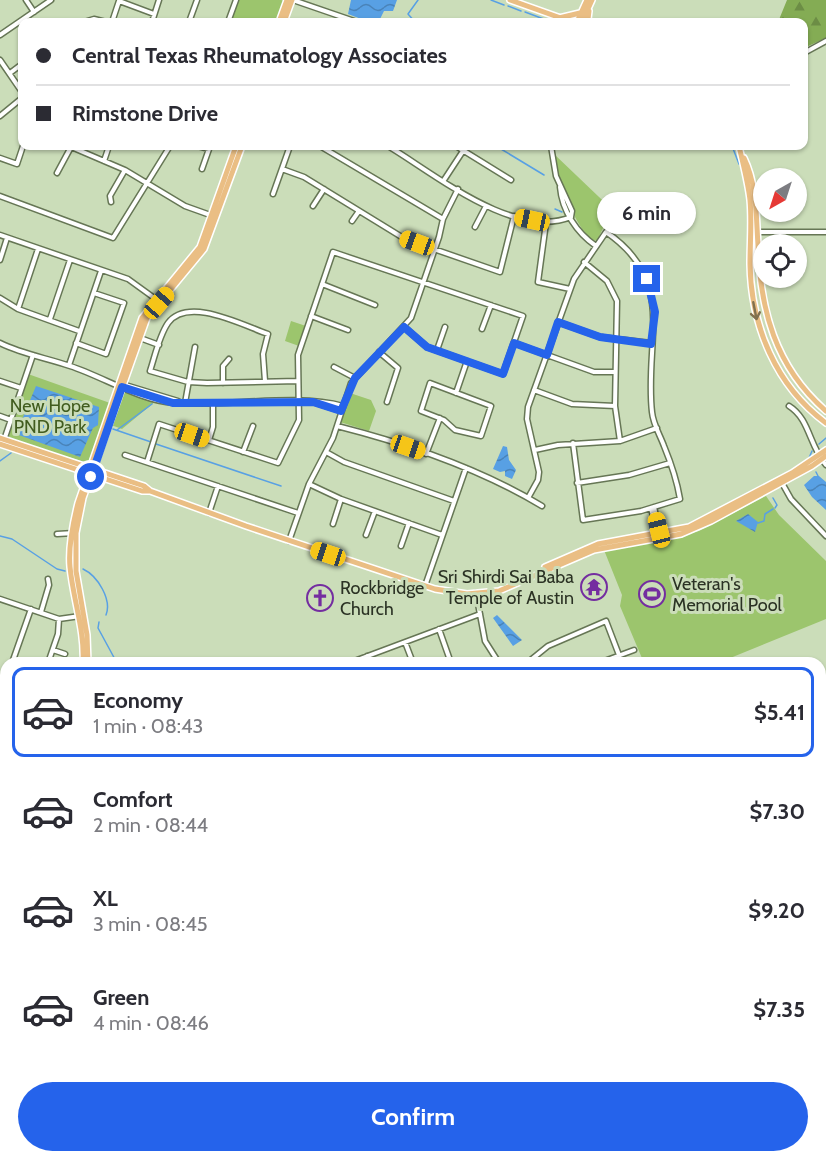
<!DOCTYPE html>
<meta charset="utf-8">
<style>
:root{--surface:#fff;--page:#f2f2f3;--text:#2b2b33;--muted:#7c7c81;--line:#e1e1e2;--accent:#2563eb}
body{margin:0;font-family:Cabin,sans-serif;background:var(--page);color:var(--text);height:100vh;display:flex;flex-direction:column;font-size:22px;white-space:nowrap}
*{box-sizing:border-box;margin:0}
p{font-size:20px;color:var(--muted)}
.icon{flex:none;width:33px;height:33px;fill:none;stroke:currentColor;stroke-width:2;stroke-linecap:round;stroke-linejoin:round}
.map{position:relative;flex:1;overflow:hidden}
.details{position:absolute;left:0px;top:657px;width:826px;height:506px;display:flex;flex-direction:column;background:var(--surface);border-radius:18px 18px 0 0;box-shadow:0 2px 4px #0004}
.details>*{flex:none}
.banner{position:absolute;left:18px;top:18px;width:790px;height:132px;border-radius:12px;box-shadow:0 2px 4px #0004;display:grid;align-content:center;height:132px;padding:0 18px;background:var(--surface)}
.needle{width:39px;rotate:219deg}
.tools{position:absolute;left:753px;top:168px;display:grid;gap:12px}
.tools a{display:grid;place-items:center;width:54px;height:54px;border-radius:50%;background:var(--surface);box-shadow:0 2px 4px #0004;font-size:30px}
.end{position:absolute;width:27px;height:27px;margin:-14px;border:8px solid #2563eb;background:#fff;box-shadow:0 0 0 3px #fff}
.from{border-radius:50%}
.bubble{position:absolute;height:42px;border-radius:21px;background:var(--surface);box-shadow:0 2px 4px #0004;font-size:20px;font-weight:700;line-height:42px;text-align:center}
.car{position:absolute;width:18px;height:36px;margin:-18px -9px;border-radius:8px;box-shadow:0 0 4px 2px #0007;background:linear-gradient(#f5c518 24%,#345 0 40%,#f5c518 0 76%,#345 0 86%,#f5c518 0)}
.banner b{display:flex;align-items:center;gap:21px;height:57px;font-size:22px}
.banner b+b{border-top:2px solid var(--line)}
.banner i{width:15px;height:15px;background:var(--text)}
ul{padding:10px 0 0;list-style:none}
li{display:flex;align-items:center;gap:18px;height:90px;margin:0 12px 9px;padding:0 6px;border:3px solid transparent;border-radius:12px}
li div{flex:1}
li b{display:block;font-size:22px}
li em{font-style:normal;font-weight:700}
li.on{border-color:var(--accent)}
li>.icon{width:54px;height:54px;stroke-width:1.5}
.action{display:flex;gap:12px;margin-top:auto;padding:12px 18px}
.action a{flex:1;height:69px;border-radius:36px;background:var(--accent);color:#fff;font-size:24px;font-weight:700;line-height:69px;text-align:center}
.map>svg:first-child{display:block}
</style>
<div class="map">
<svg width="826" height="1162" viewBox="0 0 826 1162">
<defs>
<pattern id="forest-firs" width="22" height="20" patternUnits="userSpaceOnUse" patternTransform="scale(1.5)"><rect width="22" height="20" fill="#84ac54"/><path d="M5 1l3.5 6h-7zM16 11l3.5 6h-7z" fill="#6c8d45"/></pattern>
<pattern id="water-waves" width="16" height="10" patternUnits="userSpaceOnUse" patternTransform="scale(1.5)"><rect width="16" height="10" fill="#58a0e4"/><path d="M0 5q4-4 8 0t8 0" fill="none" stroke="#4983b9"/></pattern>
</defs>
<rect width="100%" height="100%" fill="#cbddb9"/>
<path fill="url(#forest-firs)" d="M 787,0 L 826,0 L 826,38 L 804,48 L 804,22 L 778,22 Z"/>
<path fill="#9cc56d" d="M 239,0 L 281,0 L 285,1 L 277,22 L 231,22 Z
M 554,154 L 621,218 L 611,231 L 603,228 L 597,241 C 577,238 557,174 554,154 Z
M 291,321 L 306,326 L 299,346 L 285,341 Z
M 28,374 L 110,403 L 88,463 L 8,439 Z
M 124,390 L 156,401 L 122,429 L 111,425 Z
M 350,393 L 371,400 L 376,411 L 369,431 L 340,422 Z
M 766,496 L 779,515 L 826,561 L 826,619 L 718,663 L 644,663 L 620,606 L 622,595 L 604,550 L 651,543 L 699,531 Z
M 6,916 L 6,1002 L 0,1000 L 0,933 Z"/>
<path fill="url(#water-waves)" d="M 351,0 L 397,0 L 393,11 L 384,11 L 379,21 L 369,22 L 348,14 Z
M 36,386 L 99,407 L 98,425 L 93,428 L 80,457 L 16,434 Z
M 503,446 L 507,447 L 509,460 L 516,470 L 512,479 L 505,476 L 505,471 L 500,472 L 493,469 Z
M 814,476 L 819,476 L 826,482 L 826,510 L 812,497 L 804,485 Z
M 748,514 L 758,522 L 755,532 L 736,521 Z
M 497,615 L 522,640 L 513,646 L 493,618 Z"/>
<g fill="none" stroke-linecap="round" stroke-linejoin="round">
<path stroke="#58a0e4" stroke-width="1.5" d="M 491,0 L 504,5
M 508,6 L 521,11
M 525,12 L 549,21
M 415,22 L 408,14 L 418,0
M 553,22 L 554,22
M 496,146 L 544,175
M 732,146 L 739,164
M 555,209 L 562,212
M 113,429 L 151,442
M 117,430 L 152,404
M 156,444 L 281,486
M 819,444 L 826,438
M 809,458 L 812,451
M 0,461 L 11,453
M 816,472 L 818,476
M 773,498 L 777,505 L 775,508
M 758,523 L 764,521 L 765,514 L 773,509
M 0,536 L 12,539 L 57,569 L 65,571
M 83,569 C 98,576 112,600 106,615
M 99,622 L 98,628 L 117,663
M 0,885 L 2,886"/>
<defs>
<path id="minor" d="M 26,0 L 34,12
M 293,0 L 357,22
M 84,22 L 94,19 L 106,22
M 112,22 L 119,1 L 154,14
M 152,22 L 159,0
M 189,22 L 197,0
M 228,22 L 236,0
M 0,35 L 51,0
M 804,53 L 826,41
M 0,60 L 22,92
M 10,73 L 22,64
M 0,116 L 22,98
M 69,146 L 125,170 L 185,206 L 213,216
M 198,146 L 209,149 L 202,169
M 320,146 L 443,219
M 388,146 C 435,174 514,240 571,217
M 456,146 L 511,180
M 551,146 L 556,176 L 572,211 L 571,217
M 0,158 L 17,164 L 23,146
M 104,161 L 109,146
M 282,169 L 304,177 L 405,239 L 500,272 L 514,216
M 57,173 L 71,147
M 444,180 L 463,151
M 560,187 C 562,211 577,233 596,246
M 273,194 L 290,146
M 0,196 L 113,238 L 170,146
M 111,202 L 110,196 L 125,170
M 313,206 L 324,189
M 352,221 L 359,211
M 546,223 L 538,282 L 570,289
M 475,227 L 486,206
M 751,232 L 826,232
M 0,235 L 128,279 L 157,300
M 0,260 L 7,238
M 584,262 L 607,281 L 617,301 L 615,406 L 620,441
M 322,284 L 375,305
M 0,298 L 18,309 L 79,331
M 18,309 L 38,249
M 311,316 L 348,330
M 50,319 L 70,260
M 558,322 L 600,337 L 651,343
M 482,329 L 491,305
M 140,338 L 159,345
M 0,343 C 22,354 47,358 70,366 C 104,377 138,400 174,403 C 226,407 296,393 343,406
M 76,343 L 106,354 L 124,303 L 94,293
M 514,343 L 594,372 L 614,372
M 437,350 L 445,327
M 379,352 L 398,368 L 387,402
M 69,365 L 101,271
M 334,367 L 355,378
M 0,381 L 21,388
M 265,381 L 263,354 L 268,334 C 242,325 188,296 168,323 C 159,336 155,356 150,371 L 188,382 L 207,383 L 298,381
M 223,383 L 223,366 L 229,359
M 430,383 L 491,406 L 481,436 L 455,430 L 444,420 L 421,411 Z
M 122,384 L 178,401
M 534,390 L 572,404 L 615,406
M 456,393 L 467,361
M 313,402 L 341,411
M 185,403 L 195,347
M 789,406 C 810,419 809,446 826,465
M 0,416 L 11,420
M 337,426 C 408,444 479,468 542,506
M 4,440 L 33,355
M 209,440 L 213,427 L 213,405
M 535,450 L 558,445 L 620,441 L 657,428
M 243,452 L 253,426
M 326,452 L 344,462 L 454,501
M 426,454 L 440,418
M 125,455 L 298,513
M 147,462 L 159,424 L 278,463 L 299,420 L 298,355 L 333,252 L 523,316 L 503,374 L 427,347 L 404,327
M 577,483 L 629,475 L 670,463
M 782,483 L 791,499 L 826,536
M 309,484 L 341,499 L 442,535
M 528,498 L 538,480 L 539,472 L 527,419 L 528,407 L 574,279 L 606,232 C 678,281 644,341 652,412 C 653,424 660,435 664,446 C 671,463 677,481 680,499 L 641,511 L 583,520 L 573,443
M 654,507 L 660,533
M 651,508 L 657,534
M 209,513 L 218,486
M 333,524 L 341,499
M 57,534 L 74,533
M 366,535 L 375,511
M 289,541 L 309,484 L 333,438 L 351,383 L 411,318 L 439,237 L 443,219 L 458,189
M 401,546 L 409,523
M 425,586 L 466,468
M 476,593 L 485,641 L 499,663
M 0,599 L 59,619 L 80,616
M 41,612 L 49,585 L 48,579
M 439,629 L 451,663
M 405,642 L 413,663
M 53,650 L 65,654
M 367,656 L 370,663
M 12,663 L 31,609
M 48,663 L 58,634 L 59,619
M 349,663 L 480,614
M 527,663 L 548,646 L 606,621 L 619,655
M 599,663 L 634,650
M 0,698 L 6,681
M 0,706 L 6,708
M 820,733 L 826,728
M 820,962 L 826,973
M 0,1003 L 6,1005
M 0,1008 L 6,1011
M 820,1020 L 826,1015
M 0,1078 L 6,1076
M 820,1085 L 826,1078
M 820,1115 L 826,1123
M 0,1132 L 6,1127
M 820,1150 L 826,1146
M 56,1156 L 59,1162
M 98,1156 L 100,1162
M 141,1156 L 143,1162
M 183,1156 L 185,1162
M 291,1156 L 299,1162
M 428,1156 L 433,1162
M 576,1156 L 577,1160
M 626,1156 L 628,1162
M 788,1161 L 794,1162
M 32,1162 L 41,1156
M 285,1162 L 289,1156
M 414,1162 L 419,1156
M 490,1162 L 491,1156
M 526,1162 L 526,1156
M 798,1162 L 812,1156"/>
<path id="major" d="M 510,0 L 572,22
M 589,11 L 588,19 L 591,22
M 559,18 L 580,13
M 279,22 L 287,0
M 284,22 L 292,0
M 577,22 L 587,0
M 582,22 L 592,0
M 739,146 C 743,164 748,182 750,200 C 752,221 750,243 750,264 C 751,326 776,386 826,423
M 744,158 C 757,185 756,215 758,245 C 760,309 775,367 826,411
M 0,438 L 144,486 L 150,491 L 246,526 L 435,589 L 467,594 L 499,591 L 594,550 L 681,534 L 711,521 L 812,466 L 826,456
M 0,444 L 142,491 L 150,491
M 545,567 L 598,544 L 689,527 L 792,473 L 826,450
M 83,663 C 85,631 73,599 70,567 C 68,546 73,523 78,503 L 142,318 L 200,247 L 236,146
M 88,663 L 87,635 L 76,571 L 76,533 L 83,498 L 147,318 L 204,249 L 242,146
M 0,903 L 6,886
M 0,923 L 6,905"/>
</defs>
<use href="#minor" stroke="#667655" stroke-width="7"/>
<use href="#major" stroke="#fff" stroke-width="8"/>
<use href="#minor" stroke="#fff" stroke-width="4"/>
<use href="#major" stroke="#eabe84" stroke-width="5"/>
</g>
<defs><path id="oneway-shaft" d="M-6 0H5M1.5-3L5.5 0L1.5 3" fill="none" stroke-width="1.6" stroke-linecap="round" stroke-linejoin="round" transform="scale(1.5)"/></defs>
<use stroke="#81714f" href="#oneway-shaft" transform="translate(755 311) rotate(79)"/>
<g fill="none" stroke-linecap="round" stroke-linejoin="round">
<path stroke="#2563eb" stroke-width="8" d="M 91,477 L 122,387 L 173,403 L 313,402 L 341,411 L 355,378 L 404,327 L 427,347 L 503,374 L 514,343 L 547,355 L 558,322 L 600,337 L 651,344 L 655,312 L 647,279"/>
</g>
<defs>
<symbol id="temple-ring" viewBox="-11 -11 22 22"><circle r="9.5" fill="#cbddb9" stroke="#742da0" stroke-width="1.5"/><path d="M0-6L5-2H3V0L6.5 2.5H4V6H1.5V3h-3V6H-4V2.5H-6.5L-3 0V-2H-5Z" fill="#742da0"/></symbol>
<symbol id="stadium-ring" viewBox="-11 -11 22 22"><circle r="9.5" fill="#cbddb9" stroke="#742da0" stroke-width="1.5"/><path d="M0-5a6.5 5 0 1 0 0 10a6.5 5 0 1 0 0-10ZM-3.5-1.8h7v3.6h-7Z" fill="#742da0"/></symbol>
<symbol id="church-ring" viewBox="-11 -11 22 22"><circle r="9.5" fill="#cbddb9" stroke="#742da0" stroke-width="1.5"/><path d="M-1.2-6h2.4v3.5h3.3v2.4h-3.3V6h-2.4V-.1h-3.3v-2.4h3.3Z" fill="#742da0"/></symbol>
</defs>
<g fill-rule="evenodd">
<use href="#temple-ring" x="579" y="572" width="30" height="30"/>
<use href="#stadium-ring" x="637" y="579" width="30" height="30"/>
<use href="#church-ring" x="305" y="583" width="30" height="30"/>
</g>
<g text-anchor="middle" stroke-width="6" stroke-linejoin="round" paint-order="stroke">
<g font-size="18" fill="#415c1f" stroke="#cbddb9">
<text x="50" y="412">New Hope<tspan x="50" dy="21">PND Park</tspan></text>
</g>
<g font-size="18" fill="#2b3224" stroke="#cbddb9" text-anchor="start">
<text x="574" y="583" text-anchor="end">Sri Shirdi Sai Baba<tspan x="574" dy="21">Temple of Austin</tspan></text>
<text x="672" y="590">Veteran's<tspan x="672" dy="21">Memorial Pool</tspan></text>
<text x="340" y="594">Rockbridge<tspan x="340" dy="21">Church</tspan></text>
</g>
</g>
</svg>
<div class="tools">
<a><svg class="needle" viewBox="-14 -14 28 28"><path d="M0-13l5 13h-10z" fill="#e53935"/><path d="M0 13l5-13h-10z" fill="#7c7c81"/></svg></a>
<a><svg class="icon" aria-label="locate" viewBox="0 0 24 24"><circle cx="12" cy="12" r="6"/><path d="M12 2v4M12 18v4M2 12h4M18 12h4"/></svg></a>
</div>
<i class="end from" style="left:91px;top:477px"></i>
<i class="end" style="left:647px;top:279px"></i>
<div class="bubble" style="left:597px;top:192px;width:99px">6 min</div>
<i class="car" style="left:532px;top:220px;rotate:282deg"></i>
<i class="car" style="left:417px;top:243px;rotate:290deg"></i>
<i class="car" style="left:159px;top:303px;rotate:41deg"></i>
<i class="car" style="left:192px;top:435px;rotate:109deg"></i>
<i class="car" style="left:408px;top:447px;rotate:109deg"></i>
<i class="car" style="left:659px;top:530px;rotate:346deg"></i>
<i class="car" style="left:328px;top:554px;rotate:288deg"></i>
<div class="banner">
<b><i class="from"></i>Central Texas Rheumatology Associates</b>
<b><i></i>Rimstone Drive</b>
</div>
<section class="details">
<ul>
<li class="on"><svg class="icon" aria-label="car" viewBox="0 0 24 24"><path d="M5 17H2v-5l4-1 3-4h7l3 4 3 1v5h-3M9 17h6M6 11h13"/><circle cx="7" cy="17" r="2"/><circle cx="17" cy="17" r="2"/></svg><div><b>Economy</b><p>1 min · 08:43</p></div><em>$5.41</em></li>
<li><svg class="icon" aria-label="car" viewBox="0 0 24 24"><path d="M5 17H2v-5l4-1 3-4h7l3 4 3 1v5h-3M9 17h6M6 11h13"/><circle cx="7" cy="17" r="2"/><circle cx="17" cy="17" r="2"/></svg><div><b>Comfort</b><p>2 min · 08:44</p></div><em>$7.30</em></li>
<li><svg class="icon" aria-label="car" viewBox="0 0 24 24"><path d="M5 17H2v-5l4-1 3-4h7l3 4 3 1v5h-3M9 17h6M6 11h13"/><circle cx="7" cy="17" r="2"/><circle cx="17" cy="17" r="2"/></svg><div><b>XL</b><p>3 min · 08:45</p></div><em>$9.20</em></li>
<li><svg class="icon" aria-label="car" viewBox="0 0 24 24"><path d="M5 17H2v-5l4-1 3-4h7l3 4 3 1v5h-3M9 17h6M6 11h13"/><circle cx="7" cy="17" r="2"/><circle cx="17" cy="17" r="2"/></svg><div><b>Green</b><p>4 min · 08:46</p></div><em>$7.35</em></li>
</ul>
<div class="action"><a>Confirm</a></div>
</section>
</div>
